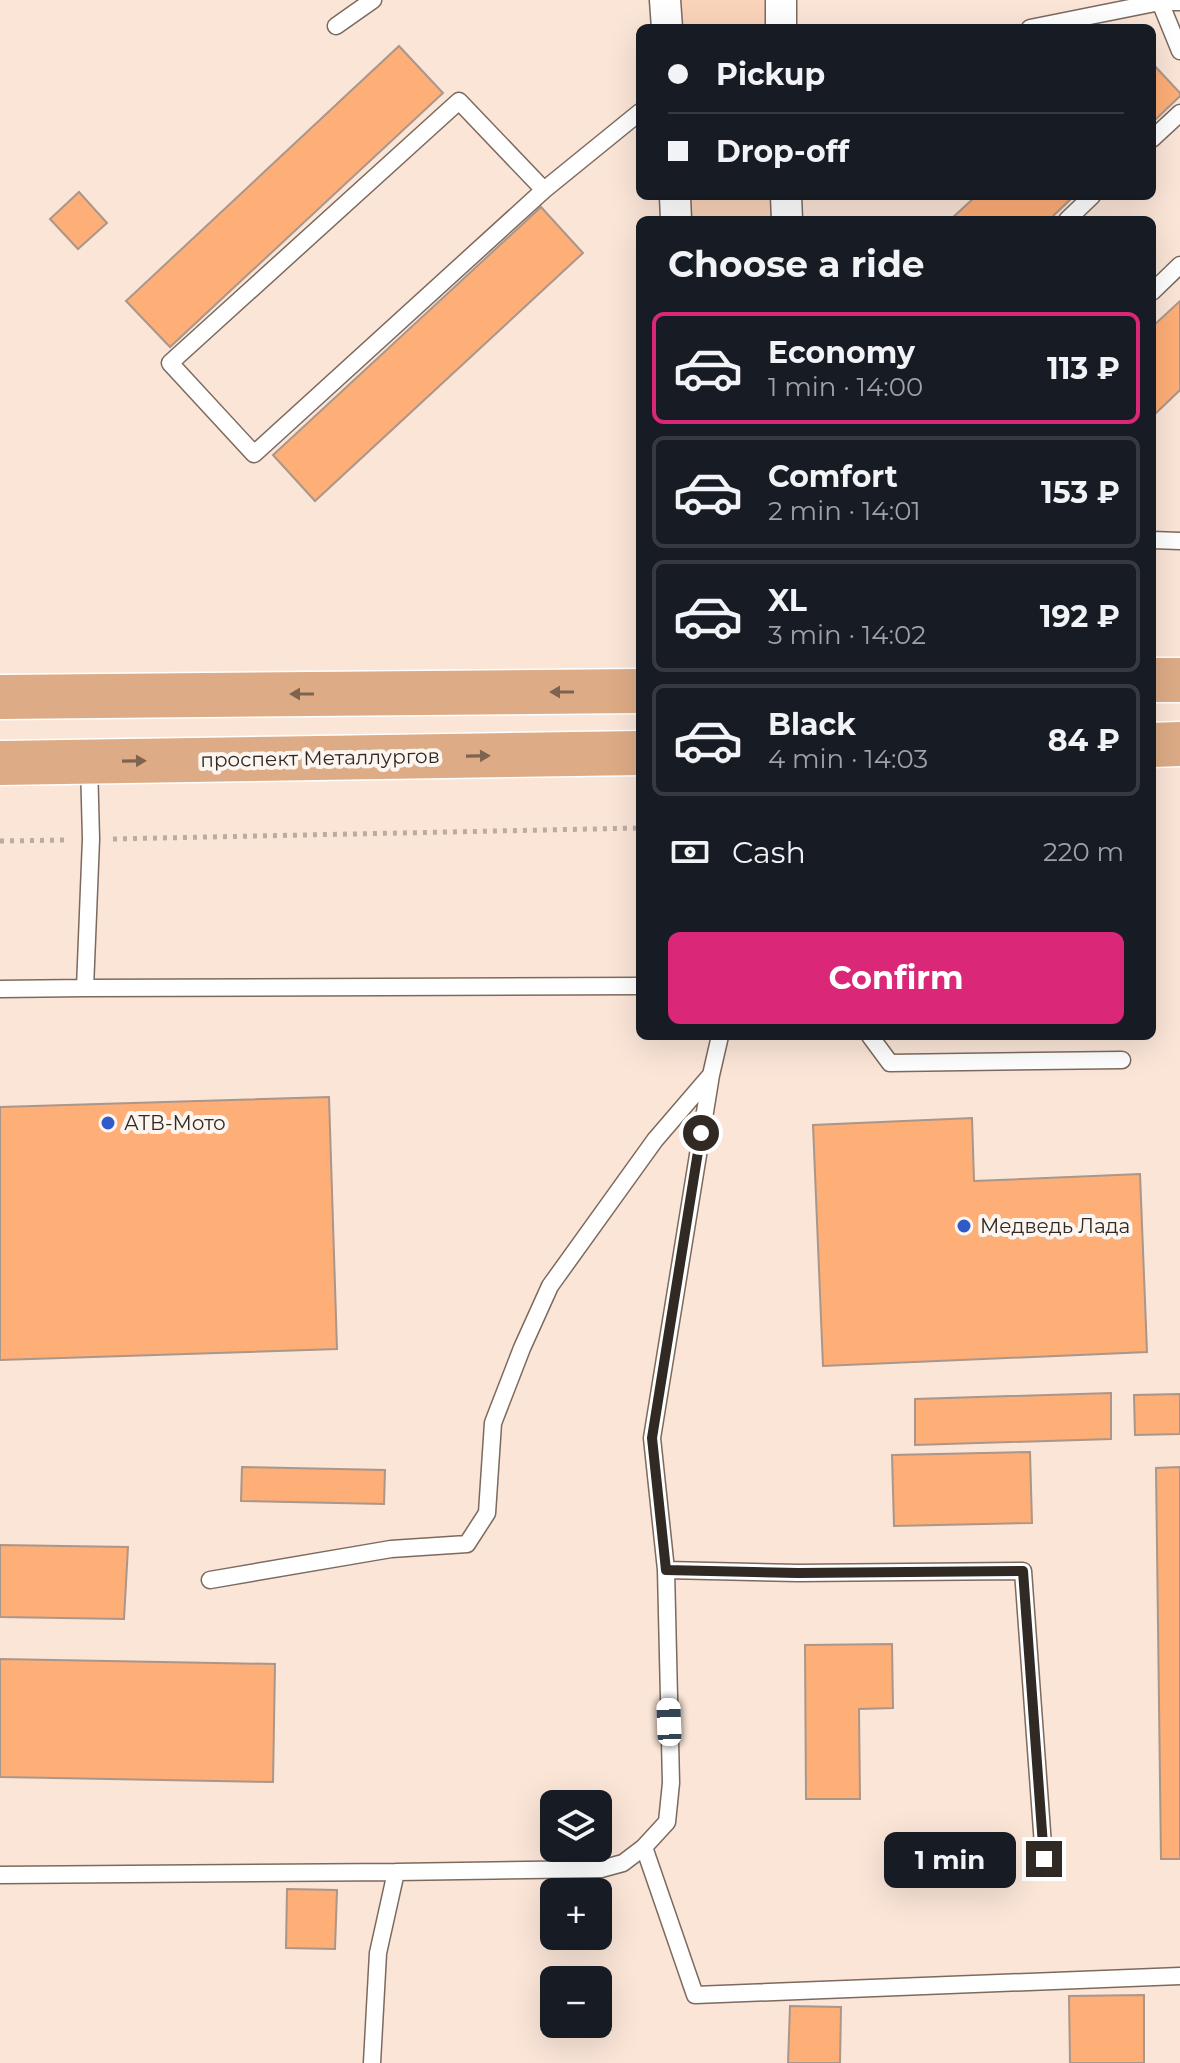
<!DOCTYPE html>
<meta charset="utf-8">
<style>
:root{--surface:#171b24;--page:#242831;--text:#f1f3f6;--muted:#9ea1a6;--line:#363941;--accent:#db2777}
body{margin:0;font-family:Montserrat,sans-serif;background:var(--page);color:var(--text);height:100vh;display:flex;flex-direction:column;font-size:30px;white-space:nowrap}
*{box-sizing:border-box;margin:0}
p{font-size:26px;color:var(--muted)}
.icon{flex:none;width:44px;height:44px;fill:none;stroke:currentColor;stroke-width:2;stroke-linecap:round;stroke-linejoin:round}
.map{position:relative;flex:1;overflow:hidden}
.panel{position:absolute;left:636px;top:216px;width:520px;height:824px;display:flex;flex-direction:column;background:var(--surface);border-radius:12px;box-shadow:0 8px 32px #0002}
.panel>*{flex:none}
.hud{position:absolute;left:636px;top:24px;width:520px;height:176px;border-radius:12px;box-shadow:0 8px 32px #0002;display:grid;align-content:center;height:176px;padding:0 32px;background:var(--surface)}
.controls{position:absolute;left:540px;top:1790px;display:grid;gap:16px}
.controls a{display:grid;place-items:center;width:72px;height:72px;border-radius:12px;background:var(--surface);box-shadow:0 8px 32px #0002;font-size:40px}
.end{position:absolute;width:36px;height:36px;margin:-18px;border:10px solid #302924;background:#fff;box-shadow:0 0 0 4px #fff}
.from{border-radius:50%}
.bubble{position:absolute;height:56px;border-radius:12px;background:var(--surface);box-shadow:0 8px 32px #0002;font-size:26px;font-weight:700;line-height:56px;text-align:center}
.car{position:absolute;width:24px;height:48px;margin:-24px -12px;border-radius:10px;box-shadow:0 0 6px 2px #0007;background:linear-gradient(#fff 24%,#345 0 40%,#fff 0 76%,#345 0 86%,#fff 0)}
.hud b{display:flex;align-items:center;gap:28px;height:76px;font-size:30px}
.hud b+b{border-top:2px solid var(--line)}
.hud i{width:20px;height:20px;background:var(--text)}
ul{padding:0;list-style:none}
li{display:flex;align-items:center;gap:24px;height:112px;margin:0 16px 12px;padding:0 16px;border:4px solid var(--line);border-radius:12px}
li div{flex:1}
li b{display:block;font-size:30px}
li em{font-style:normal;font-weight:700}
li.active{border-color:var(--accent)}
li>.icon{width:72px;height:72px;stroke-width:1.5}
h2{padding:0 32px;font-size:36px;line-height:96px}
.pay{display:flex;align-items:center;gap:20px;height:88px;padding:0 32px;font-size:30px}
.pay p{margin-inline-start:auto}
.button{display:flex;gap:16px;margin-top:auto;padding:16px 32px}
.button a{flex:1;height:92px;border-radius:12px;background:var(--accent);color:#fff;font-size:32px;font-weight:700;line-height:92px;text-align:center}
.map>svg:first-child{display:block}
</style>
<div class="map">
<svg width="1180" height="2063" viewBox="0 0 1180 2063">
<rect width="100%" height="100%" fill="#fae5d7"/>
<path fill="#fad3ba" d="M 665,0 L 781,0 L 781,28 L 667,28 Z
M 675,196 L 786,196 L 787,220 L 676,220 Z"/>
<path fill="#feae77" stroke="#aa968a" stroke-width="2" d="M 399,46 L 443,93 L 170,347 L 126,301 Z
M 1152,63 L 1180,93 L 1180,96 L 1152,123 Z
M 79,192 L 107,223 L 78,249 L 50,219 Z
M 976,196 L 1074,196 L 1049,220 L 950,220 Z
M 541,207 L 583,253 L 315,501 L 273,455 Z
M 1180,301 L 1180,390 L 1152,417 L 1152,327 Z
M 329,1097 L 337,1349 L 0,1360 L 0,1107 Z
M 972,1118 L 974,1181 L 1140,1174 L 1147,1352 L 823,1366 L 813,1125 Z
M 1111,1393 L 1111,1439 L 915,1445 L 915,1399 Z
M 1180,1394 L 1180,1434 L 1135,1435 L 1134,1395 Z
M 1030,1452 L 1032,1523 L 894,1526 L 892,1455 Z
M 242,1467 L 385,1470 L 384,1504 L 241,1501 Z
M 1180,1467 L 1180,1859 L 1161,1859 L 1156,1468 Z
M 0,1545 L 128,1547 L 124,1619 L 0,1617 Z
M 892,1644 L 893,1708 L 859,1709 L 860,1799 L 806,1799 L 805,1645 Z
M 0,1659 L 275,1664 L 273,1782 L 0,1777 Z
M 287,1889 L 337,1890 L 335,1949 L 286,1948 Z
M 1144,1995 L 1144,2063 L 1070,2063 L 1069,1996 Z
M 790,2006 L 841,2007 L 840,2063 L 788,2063 Z"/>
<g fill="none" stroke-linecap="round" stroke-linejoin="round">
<defs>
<path id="service" d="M 1160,2 L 1180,51
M 336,26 L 373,0
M 1030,28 L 1160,2 L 1180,2
M 1152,139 L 1180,113
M 544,190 L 459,101 L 170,363 L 254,454 L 544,190 L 640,112
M 1067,220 L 1092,196
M 1152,292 L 1180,265
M 1152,540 L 1180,541
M 85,988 L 640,986
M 0,989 L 85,988 L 91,839 L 89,763
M 870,1036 L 890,1063 L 1122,1060
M 666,1570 L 798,1573 L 1023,1571 L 1044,1859
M 210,1580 L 391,1549 L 467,1544 L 487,1513 L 493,1423 L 522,1348 L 550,1286 L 655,1140 L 710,1076
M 644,1847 L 695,1995 L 1180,1976
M 0,1875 L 396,1872
M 372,2063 L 378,1953 L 396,1872 L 601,1869 L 623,1863 L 644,1847 L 667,1822 L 671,1783 L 666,1570 L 652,1438 L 711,1075 L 720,1036"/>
<path id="minor" d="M 665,0 L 667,28
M 781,0 L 781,28
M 675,196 L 676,220
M 786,196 L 787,220"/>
<path id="primary" d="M 1152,680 L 1180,680
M 0,697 L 640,691
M 1152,745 L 1180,744
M 0,763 L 640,753"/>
</defs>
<use href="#service" stroke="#7c6a5e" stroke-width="19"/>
<use href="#minor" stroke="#7c6a5e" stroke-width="33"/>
<use href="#primary" stroke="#fff" stroke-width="47"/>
<path stroke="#bcaba0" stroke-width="5" stroke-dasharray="4 6" stroke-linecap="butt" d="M 113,839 L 640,828
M 0,841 L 67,840"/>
<use href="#service" stroke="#fff" stroke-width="16"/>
<use href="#minor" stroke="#fff" stroke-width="30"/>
<use href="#primary" stroke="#ddac86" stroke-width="44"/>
</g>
<defs><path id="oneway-solid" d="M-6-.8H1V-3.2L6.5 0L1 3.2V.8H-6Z" transform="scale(2)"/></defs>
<g fill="#7e6450">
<use href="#oneway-solid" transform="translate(562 692) rotate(180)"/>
<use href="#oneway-solid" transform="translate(302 694) rotate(180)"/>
<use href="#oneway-solid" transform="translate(478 756) rotate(-1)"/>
<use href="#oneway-solid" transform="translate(134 761) rotate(-1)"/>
</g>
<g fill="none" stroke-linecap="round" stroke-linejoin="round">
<path stroke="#302924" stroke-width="10" d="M 701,1133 L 652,1438 L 666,1570 L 798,1573 L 1023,1571 L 1044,1859"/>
</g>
<g fill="#3059c9" stroke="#fdf5ef" stroke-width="3">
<circle cx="108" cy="1123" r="8"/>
<circle cx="964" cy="1226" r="8"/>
</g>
<g text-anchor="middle" stroke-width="8" stroke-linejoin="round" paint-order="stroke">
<g font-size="20" fill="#302924" stroke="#fdf5ef">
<text transform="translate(320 758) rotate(-1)" y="7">проспект Металлургов</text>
</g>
<g font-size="20" fill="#302924" stroke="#fdf5ef" text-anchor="start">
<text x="124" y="1130">АТВ-Мото</text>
<text x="980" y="1233">Медведь Лада</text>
</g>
</g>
</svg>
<div class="controls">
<a><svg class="icon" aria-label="layers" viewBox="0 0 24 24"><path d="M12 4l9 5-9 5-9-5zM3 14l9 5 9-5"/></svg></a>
<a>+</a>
<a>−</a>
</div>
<i class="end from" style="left:701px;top:1133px"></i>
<i class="end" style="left:1044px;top:1859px"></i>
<div class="bubble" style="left:884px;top:1832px;width:132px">1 min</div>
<i class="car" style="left:669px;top:1722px;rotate:358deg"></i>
<div class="hud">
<b><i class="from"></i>Pickup</b>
<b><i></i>Drop-off</b>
</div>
<section class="panel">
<h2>Choose a ride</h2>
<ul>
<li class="active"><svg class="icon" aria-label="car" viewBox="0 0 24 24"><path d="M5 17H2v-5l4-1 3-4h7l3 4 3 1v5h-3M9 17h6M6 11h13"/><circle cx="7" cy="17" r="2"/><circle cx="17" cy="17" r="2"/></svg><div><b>Economy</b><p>1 min · 14:00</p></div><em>113 ₽</em></li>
<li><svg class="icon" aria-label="car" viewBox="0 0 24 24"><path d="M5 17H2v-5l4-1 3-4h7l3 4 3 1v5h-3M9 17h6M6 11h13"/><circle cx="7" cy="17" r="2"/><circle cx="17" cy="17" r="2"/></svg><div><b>Comfort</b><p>2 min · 14:01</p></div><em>153 ₽</em></li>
<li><svg class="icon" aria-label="car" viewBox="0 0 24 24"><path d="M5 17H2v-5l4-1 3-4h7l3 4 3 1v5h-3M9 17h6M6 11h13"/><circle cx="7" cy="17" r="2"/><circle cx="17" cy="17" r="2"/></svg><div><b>XL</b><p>3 min · 14:02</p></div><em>192 ₽</em></li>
<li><svg class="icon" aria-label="car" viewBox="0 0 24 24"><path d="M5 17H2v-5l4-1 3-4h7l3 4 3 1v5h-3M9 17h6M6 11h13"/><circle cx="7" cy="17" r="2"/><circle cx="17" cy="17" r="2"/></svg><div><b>Black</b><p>4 min · 14:03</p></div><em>84 ₽</em></li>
</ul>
<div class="pay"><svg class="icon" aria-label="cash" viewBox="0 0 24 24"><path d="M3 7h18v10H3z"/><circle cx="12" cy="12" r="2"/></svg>Cash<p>220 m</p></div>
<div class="button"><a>Confirm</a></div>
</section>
</div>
